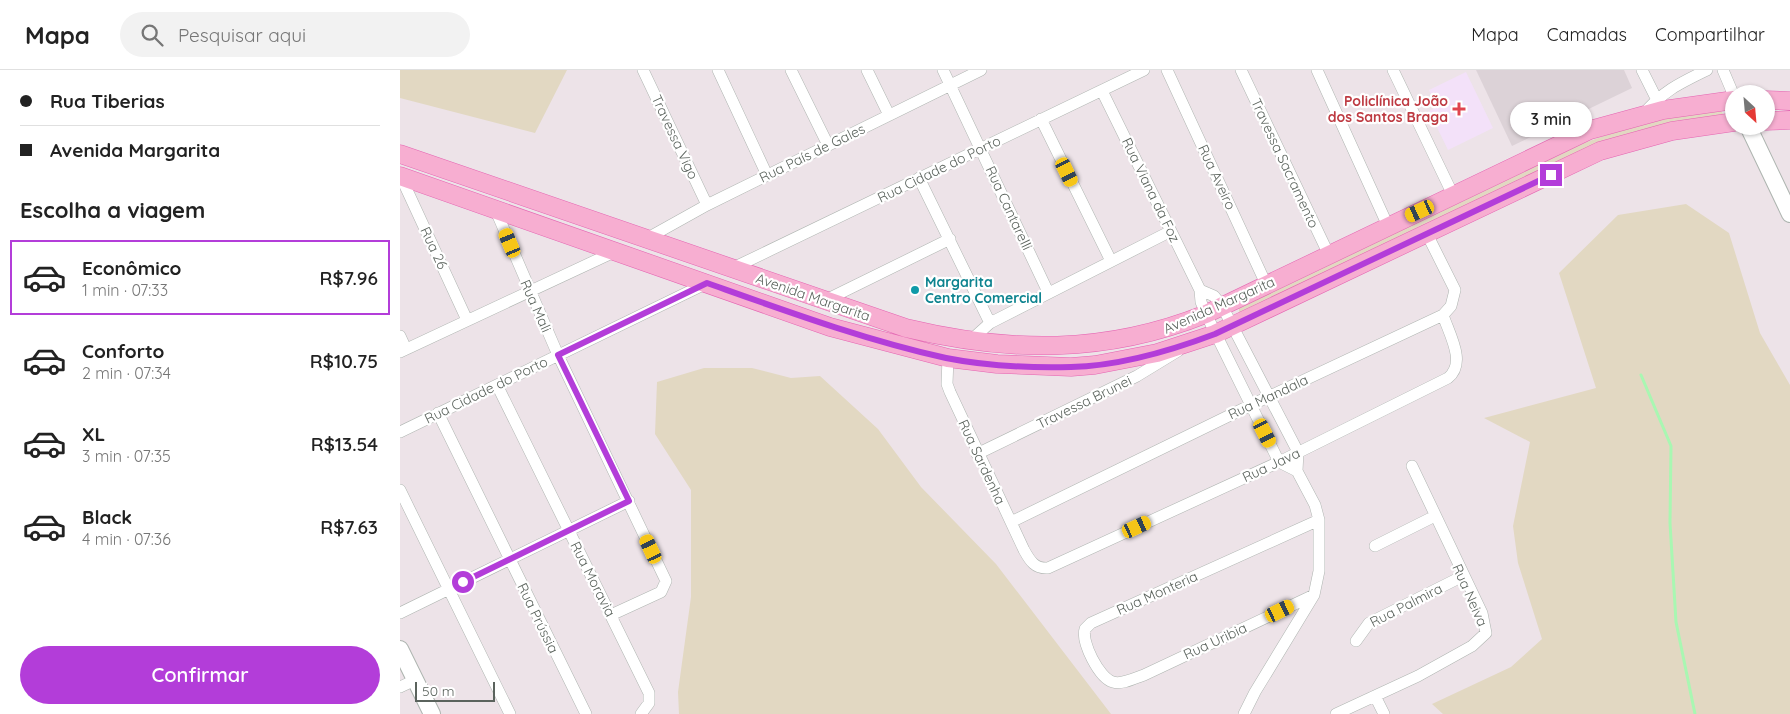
<!DOCTYPE html>
<html lang="pt">
<meta charset="utf-8">
<style>
:root{--surface:#fff;--page:#f2f2f2;--text:#222;--muted:#767676;--line:#e0e0e0;--accent:#b33dd9}
body{margin:0;font-family:Quicksand,sans-serif;background:var(--page);color:var(--text);height:100vh;display:flex;flex-direction:column;font-size:19px;white-space:nowrap}
*{box-sizing:border-box;margin:0}
p{font-size:16px;color:var(--muted)}
.icon{flex:none;width:28px;height:28px;fill:none;stroke:currentColor;stroke-width:2;stroke-linecap:round;stroke-linejoin:round}
.map{position:relative;flex:1;overflow:hidden}
.details{display:flex;flex-direction:column;background:var(--surface);width:400px}
.details>*{flex:none}
.hud{display:grid;align-content:center;height:110px;padding:0 20px;background:var(--surface)}
.needle{width:32px;rotate:154deg}
.tools{position:absolute;left:1325px;top:15px;display:grid;gap:10px}
.tools a{display:grid;place-items:center;width:50px;height:50px;border-radius:50%;background:var(--surface);box-shadow:0 1px 4px #0004;font-size:25px}
.scale{position:absolute;left:15px;bottom:12px;width:80px;box-sizing:border-box;padding-left:5px;border:2px solid #5b635d;border-top:0;font-size:14px;line-height:18px;white-space:nowrap;color:#5b635d;-webkit-text-stroke:4px #fff;paint-order:stroke}
.end{position:absolute;width:22px;height:22px;margin:-11px;border:6px solid #b33dd9;background:#fff;box-shadow:0 0 0 2px #fff}
.from{border-radius:50%}
.bubble{position:absolute;height:35px;border-radius:18px;background:var(--surface);box-shadow:0 1px 4px #0004;font-size:16px;font-weight:600;line-height:35px;text-align:center}
.car{position:absolute;width:15px;height:30px;margin:-15px -8px;border-radius:6px;box-shadow:0 0 4px 1px #0007;background:linear-gradient(#f5c518 24%,#345 0 40%,#f5c518 0 76%,#345 0 86%,#f5c518 0)}
.hud b{display:flex;align-items:center;gap:18px;height:48px;font-size:19px}
.hud b+b{border-top:1px solid var(--line)}
.hud i{width:12px;height:12px;background:var(--text)}
ul{padding:0;list-style:none}
li{display:flex;align-items:center;gap:15px;height:75px;margin:0 10px 8px;padding:0 10px;border:2px solid transparent;border-radius:0px}
li div{flex:1}
li b{display:block;font-size:19px}
li em{font-style:normal;font-weight:600}
li.on{border-color:var(--accent)}
li>.icon{width:45px;height:45px;stroke-width:1.5}
h2{padding:0 20px;font-size:22px;line-height:60px}
.button{display:flex;gap:10px;margin-top:auto;padding:10px 20px}
.button a{flex:1;height:58px;border-radius:30px;background:var(--accent);color:#fff;font-size:20px;font-weight:600;line-height:58px;text-align:center}
header{display:flex;align-items:center;gap:30px;box-sizing:border-box;height:70px;padding:0 25px;background:var(--surface);border-bottom:1px solid var(--line)}
header strong{font-size:24px}
nav{display:flex;gap:28px;margin-inline-start:auto;font-size:18px}
.search{width:350px;height:45px;background:var(--page);display:flex;align-items:center;gap:12px;box-sizing:border-box;padding:0 18px;border-radius:28px;color:var(--muted);font-size:19px}
main{display:flex;flex:1;min-height:0}
.map>svg:first-child{display:block}
</style>
<header>
<strong>Mapa</strong>
<div class="search"><svg class="icon" aria-label="search" viewBox="0 0 24 24"><circle cx="10" cy="10" r="6"/><path d="M15 15l6 6"/></svg>Pesquisar aqui</div>
<nav><a>Mapa</a><a>Camadas</a><a>Compartilhar</a></nav>
</header>
<main>
<section class="details">
<div class="hud">
<b><i class="from"></i>Rua Tiberias</b>
<b><i></i>Avenida Margarita</b>
</div>
<h2>Escolha a viagem</h2>
<ul>
<li class="on"><svg class="icon" aria-label="car" viewBox="0 0 24 24"><path d="M5 17H2v-5l4-1 3-4h7l3 4 3 1v5h-3M9 17h6M6 11h13"/><circle cx="7" cy="17" r="2"/><circle cx="17" cy="17" r="2"/></svg><div><b>Econômico</b><p>1 min · 07:33</p></div><em>R$7.96</em></li>
<li><svg class="icon" aria-label="car" viewBox="0 0 24 24"><path d="M5 17H2v-5l4-1 3-4h7l3 4 3 1v5h-3M9 17h6M6 11h13"/><circle cx="7" cy="17" r="2"/><circle cx="17" cy="17" r="2"/></svg><div><b>Conforto</b><p>2 min · 07:34</p></div><em>R$10.75</em></li>
<li><svg class="icon" aria-label="car" viewBox="0 0 24 24"><path d="M5 17H2v-5l4-1 3-4h7l3 4 3 1v5h-3M9 17h6M6 11h13"/><circle cx="7" cy="17" r="2"/><circle cx="17" cy="17" r="2"/></svg><div><b>XL</b><p>3 min · 07:35</p></div><em>R$13.54</em></li>
<li><svg class="icon" aria-label="car" viewBox="0 0 24 24"><path d="M5 17H2v-5l4-1 3-4h7l3 4 3 1v5h-3M9 17h6M6 11h13"/><circle cx="7" cy="17" r="2"/><circle cx="17" cy="17" r="2"/></svg><div><b>Black</b><p>4 min · 07:36</p></div><em>R$7.63</em></li>
</ul>
<div class="button"><a>Confirmar</a></div>
</section>
<div class="map">
<svg width="1390" height="644" viewBox="0 0 1390 644">
<rect width="100%" height="100%" fill="#ede3e8"/>
<path fill="#dcd2d7" d="M 1076,0 L 1224,0 L 1232,18 L 1112,76 Z"/>
<path fill="#f3e1f9" d="M 1066,2 L 1093,58 L 1048,80 L 1029,41 L 1037,37 L 1029,20 Z"/>
<path fill="#e2d8c2" d="M 0,0 L 167,0 L 135,63 L 0,28 Z
M 1320,39 L 1323,44 L 1320,48 L 1248,61 L 842,245 L 839,243 L 839,238 L 1184,73 C 1229,56 1273,46 1320,39 Z
M 1286,134 L 1329,163 L 1360,263 L 1390,315 L 1390,644 L 1043,644 L 1032,634 L 1111,597 L 1142,569 L 1118,493 L 1113,456 L 1130,372 L 1084,348 L 1196,318 L 1159,203 L 1218,145 Z
M 304,298 L 352,298 L 391,308 L 420,306 L 478,359 L 521,417 L 596,494 L 711,644 L 279,644 L 278,622 L 291,527 L 291,420 L 255,364 L 257,312 Z"/>
<g fill="none" stroke-linecap="round" stroke-linejoin="round">
<path stroke="#a9f7b2" stroke-width="3" d="M 1241,305 L 1271,376 L 1270,453 L 1276,552 L 1295,644"/>
<defs>
<path id="street" d="M 243,0 L 307,135
M 318,0 L 367,105
M 391,0 L 428,75
M 467,0 L 489,45
M 543,0 L 648,222
M 767,0 L 866,214
M 841,0 L 929,185
M 917,0 L 988,156
M 993,0 L 1053,125
M 1242,0 L 1256,28
M 1323,0 L 1334,26
M 702,21 L 800,220 L 801,232 L 806,244 L 879,392 L 897,401
M 1242,46 C 1261,22 1280,13 1307,0
M 641,49 L 711,191
M 1,107 L 67,250
M 519,108 L 590,253 L 570,271
M 96,141 L 158,285 L 266,511 L 261,522 L 211,545
M 246,169 L 307,135 L 581,0
M 333,198 L 744,0
M 800,220 L 814,226 L 822,236 L 898,382 L 897,401 L 915,435 L 919,450 L 919,501 L 914,525 L 855,622 L 844,644
M 424,231 L 550,169
M 590,253 L 771,161
M 0,266 L 6,279
M 0,282 L 214,182
M 548,288 L 547,314 L 550,322 L 624,480 C 630,491 635,499 648,498 L 879,392 L 1048,308 C 1067,293 1049,264 1043,245
M 97,315 L 249,623 L 249,633 L 241,644
M 38,343 L 186,644
M 0,362 L 307,213
M 577,384 L 737,306 L 778,281
M 0,420 L 110,644
M 611,452 L 851,335 L 1043,245 L 1051,236 L 1055,220 L 1027,164
M 975,476 L 1035,446
M 914,525 L 744,605 C 735,608 722,615 713,612 C 699,608 681,572 685,559 L 691,553 L 919,450
M 0,543 L 229,431
M 956,571 L 969,553 L 1063,506
M 0,617 L 15,610
M 975,626 L 984,644
M 936,644 L 1018,606 L 1072,576 L 1086,563 L 1082,543 L 1012,396"/>
<path id="secondary" d="M 1348,56 L 1390,144
M 0,579 L 32,644"/>
<path id="primary" d="M 1366,30 L 1390,31
M 1366,51 L 1390,50
M 0,84 L 506,258 C 610,283 706,284 806,244 L 1190,60 L 1263,40 L 1334,30
M 0,106 L 430,257 L 548,288 L 597,294 L 671,297 L 695,295 L 757,283 L 815,264 L 1200,81 L 1272,61 L 1334,52"/>
</defs>
<use href="#street" stroke="#afb5b1" stroke-width="12"/>
<use href="#secondary" stroke="#aeb5b0" stroke-width="18"/>
<use href="#primary" stroke="#e465b2" stroke-width="19"/>
<use href="#street" stroke="#fff" stroke-width="11"/>
<use href="#secondary" stroke="#fff" stroke-width="16"/>
<use href="#primary" stroke="#f7aed1" stroke-width="18"/>
</g>
<g fill="none" stroke-linecap="round" stroke-linejoin="round">
<path stroke="#b33dd9" stroke-width="6" d="M 63,512 L 229,431 L 158,285 L 307,213 C 386,241 465,270 546,288 C 586,296 631,298 671,297 C 720,296 770,281 815,264 L 1151,105"/>
</g>
<path fill="#e0444e" stroke="#fff" stroke-width="2" d="M1056.5 31.5h5v5h5v5h-5v5h-5v-5h-5v-5h5z"/>
<circle fill="#0f9aa8" stroke="#fff" stroke-width="2" cx="515" cy="220" r="5"/>
<g text-anchor="middle" stroke-width="4.5" stroke-linejoin="round" paint-order="stroke">
<g font-size="14" font-weight="bold" fill="#be3a42" stroke="#fff" text-anchor="end">
<text x="1048" y="36">Policlínica João<tspan x="1048" dy="16">dos Santos Braga</tspan></text>
</g>
<g font-size="14" fill="#5b635d" stroke="#fff">
<text transform="translate(275 67) rotate(65)" y="5">Travessa Vigo</text>
<text transform="translate(412 83) rotate(-26)" y="5">Rua País de Gales</text>
<text transform="translate(885 93) rotate(65)" y="5">Travessa Sacramento</text>
<text transform="translate(539 99) rotate(-26)" y="5">Rua Cidade do Porto</text>
<text transform="translate(817 107) rotate(65)" y="5">Rua Aveiro</text>
<text transform="translate(751 120) rotate(64)" y="5">Rua Viana da Foz</text>
<text transform="translate(609 138) rotate(65)" y="5">Rua Cantarelli</text>
<text transform="translate(34 178) rotate(65)" y="5">Rua 26</text>
<text transform="translate(413 227) rotate(19)" y="5">Avenida Margarita</text>
<text transform="translate(819 235) rotate(-24)" y="5">Avenida Margarita</text>
<text transform="translate(136 236) rotate(66)" y="5">Rua Mali</text>
<text transform="translate(86 320) rotate(-26)" y="5">Rua Cidade do Porto</text>
<text transform="translate(868 327) rotate(-25)" y="5">Rua Mandala</text>
<text transform="translate(684 332) rotate(-26)" y="5">Travessa Brunei</text>
<text transform="translate(582 392) rotate(65)" y="5">Rua Sardenha</text>
<text transform="translate(871 395) rotate(-25)" y="5">Rua Java</text>
<text transform="translate(193 509) rotate(63)" y="5">Rua Moravia</text>
<text transform="translate(757 523) rotate(-24)" y="5">Rua Monteria</text>
<text transform="translate(1070 525) rotate(66)" y="5">Rua Neiva</text>
<text transform="translate(1006 535) rotate(-27)" y="5">Rua Palmira</text>
<text transform="translate(138 548) rotate(64)" y="5">Rua Prússia</text>
<text transform="translate(815 571) rotate(-25)" y="5">Rua Uribia</text>
</g>
<g font-size="14" font-weight="bold" fill="#0d838f" stroke="#fff" text-anchor="start">
<text x="525" y="217">Margarita<tspan x="525" dy="16">Centro Comercial</tspan></text>
</g>
</g>
</svg>
<div class="tools">
<a><svg class="needle" viewBox="-14 -14 28 28"><path d="M0-13l5 13h-10z" fill="#e53935"/><path d="M0 13l5-13h-10z" fill="#767676"/></svg></a>
</div>
<div class="scale">50 m</div>
<i class="end from" style="left:63px;top:512px"></i>
<i class="end" style="left:1151px;top:105px"></i>
<div class="bubble" style="left:1110px;top:32px;width:82px">3 min</div>
<i class="car" style="left:667px;top:102px;rotate:154deg"></i>
<i class="car" style="left:1020px;top:141px;rotate:245deg"></i>
<i class="car" style="left:110px;top:173px;rotate:337deg"></i>
<i class="car" style="left:865px;top:363px;rotate:153deg"></i>
<i class="car" style="left:737px;top:457px;rotate:65deg"></i>
<i class="car" style="left:251px;top:479px;rotate:335deg"></i>
<i class="car" style="left:880px;top:541px;rotate:64deg"></i>
</div>
</main>
